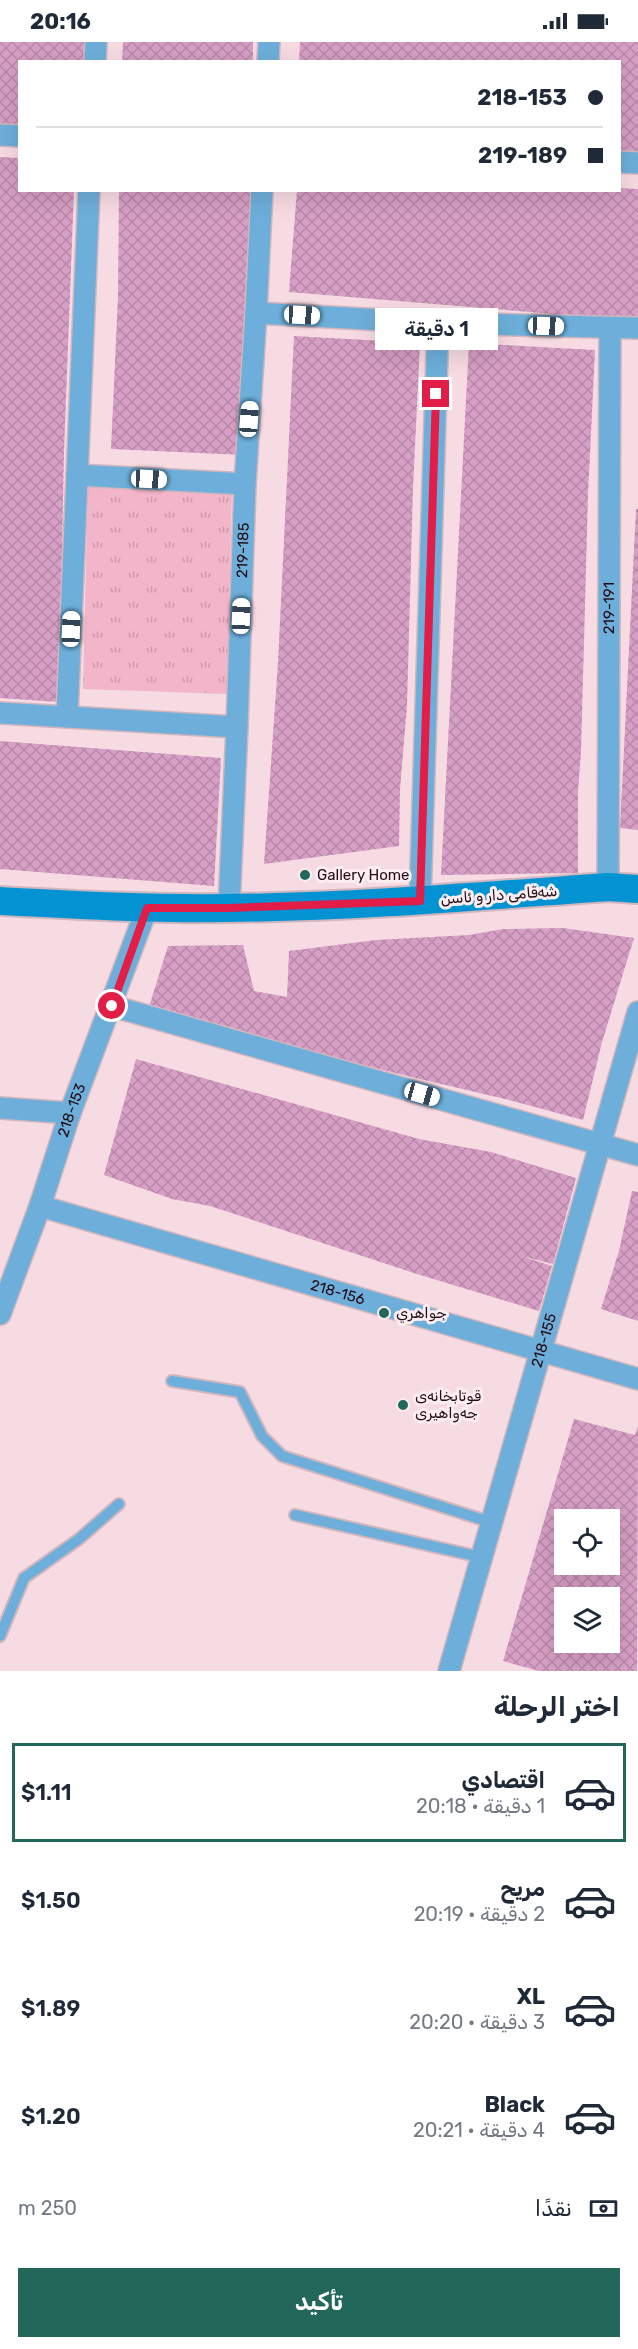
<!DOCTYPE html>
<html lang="ar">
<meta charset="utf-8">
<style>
:root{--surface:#fff;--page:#f2f2f3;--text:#1f2937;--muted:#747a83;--line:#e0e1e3;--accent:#22675a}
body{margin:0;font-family:Rubik,"Noto Sans Arabic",sans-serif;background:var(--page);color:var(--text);direction:rtl;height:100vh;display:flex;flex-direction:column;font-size:22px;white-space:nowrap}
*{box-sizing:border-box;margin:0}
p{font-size:20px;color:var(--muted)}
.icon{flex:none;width:33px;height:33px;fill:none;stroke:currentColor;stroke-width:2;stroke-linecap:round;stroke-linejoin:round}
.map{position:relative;height:1629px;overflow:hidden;direction:ltr}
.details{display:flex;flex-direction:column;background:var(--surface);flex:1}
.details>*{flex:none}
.hud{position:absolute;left:18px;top:18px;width:603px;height:132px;border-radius:0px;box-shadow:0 6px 24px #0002;direction:rtl;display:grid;align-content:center;height:132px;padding:0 18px;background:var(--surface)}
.buttons{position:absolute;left:554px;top:1467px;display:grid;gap:12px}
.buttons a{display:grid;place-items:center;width:66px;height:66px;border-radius:0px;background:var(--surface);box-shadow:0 6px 24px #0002;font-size:30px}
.end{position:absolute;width:27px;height:27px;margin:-14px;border:8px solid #e11d48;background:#fff;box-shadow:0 0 0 3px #fff}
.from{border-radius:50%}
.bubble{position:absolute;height:42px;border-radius:0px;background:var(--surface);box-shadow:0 6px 24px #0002;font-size:20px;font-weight:600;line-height:42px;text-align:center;direction:rtl}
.car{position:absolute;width:18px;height:36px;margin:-18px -9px;border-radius:8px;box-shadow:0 0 4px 2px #0007;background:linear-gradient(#fff 24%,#345 0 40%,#fff 0 76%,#345 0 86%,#fff 0)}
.hud b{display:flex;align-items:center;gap:21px;height:57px;font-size:22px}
.hud b+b{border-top:2px solid var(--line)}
.hud i{width:15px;height:15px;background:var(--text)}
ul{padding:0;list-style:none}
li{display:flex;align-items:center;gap:18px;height:99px;margin:0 12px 9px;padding:0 6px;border:3px solid transparent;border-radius:0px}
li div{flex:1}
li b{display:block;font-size:22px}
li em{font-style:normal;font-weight:600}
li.active{border-color:var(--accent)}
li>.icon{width:54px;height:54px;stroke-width:1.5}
h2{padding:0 18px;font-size:27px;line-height:72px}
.pay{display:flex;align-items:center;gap:15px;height:66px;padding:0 18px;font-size:22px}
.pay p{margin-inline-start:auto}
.button{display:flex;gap:12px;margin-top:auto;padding:12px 18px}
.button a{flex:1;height:69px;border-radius:0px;background:var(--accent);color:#fff;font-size:24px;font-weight:600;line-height:69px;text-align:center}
.status{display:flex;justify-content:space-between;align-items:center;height:42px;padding:0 30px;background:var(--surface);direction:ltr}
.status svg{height:16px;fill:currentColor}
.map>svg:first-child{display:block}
</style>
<div class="status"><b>20:16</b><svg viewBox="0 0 49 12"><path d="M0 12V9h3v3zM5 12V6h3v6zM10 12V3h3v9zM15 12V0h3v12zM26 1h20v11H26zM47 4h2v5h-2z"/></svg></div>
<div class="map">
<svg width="638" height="1629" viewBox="0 0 638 1629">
<defs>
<pattern id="park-tufts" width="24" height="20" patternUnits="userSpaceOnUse" patternTransform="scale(1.5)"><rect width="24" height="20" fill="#f3b5c9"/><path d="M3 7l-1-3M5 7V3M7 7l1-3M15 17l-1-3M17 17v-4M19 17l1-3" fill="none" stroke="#d09aac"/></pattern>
<pattern id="building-cross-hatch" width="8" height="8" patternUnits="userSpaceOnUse" patternTransform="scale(1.5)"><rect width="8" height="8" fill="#d79fc5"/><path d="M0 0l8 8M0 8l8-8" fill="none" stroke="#b888a8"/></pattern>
</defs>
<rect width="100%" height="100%" fill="#f7dbe3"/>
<path fill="url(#park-tufts)" d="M 88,445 L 232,449 L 227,652 L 83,647 Z"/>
<path fill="url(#building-cross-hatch)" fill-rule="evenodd" d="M 0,0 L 88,0 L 88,20 L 20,20 L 20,82 L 0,82 Z
M 123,0 L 253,0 L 253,20 L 122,20 Z
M 300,0 L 638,0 L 638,114 L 620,113 L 620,20 L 299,20 Z
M 0,115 L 20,116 L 20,148 L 74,148 L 64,409 L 59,660 L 0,656 Z
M 620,146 L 638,147 L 638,279 L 289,250 L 297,148 L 620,148 Z
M 119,148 L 250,148 L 251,257 L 243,413 L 111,407 L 118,255 Z
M 294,294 L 420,301 L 413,446 L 407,664 L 400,747 L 399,804 L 264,822 L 278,620 Z
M 469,301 L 595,308 L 588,453 L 581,710 L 578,749 L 578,831 L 441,833 Z
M 636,467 L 638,467 L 638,788 L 620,786 Z
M 0,699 L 221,716 L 214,844 L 0,827 Z
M 563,886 L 634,896 L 602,1000 L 583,1078 L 509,1058 L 399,1032 L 148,968 L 168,904 L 243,903 L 254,949 L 287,955 L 289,909 L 376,898 L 469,893 L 503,887 Z
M 136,1017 L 419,1097 L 491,1110 L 576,1136 L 553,1222 L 521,1214 L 552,1224 L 539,1269 L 417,1232 L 210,1164 L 172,1157 L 104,1133 Z
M 632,1149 L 638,1150 L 638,1279 L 601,1267 L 619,1209 Z
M 574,1377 L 635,1393 L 638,1384 L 637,1629 L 539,1629 L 503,1619 ZM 564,1478 L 609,1478 L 609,1522 L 564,1522 ZM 564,1556 L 609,1556 L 609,1600 L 564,1600 Z"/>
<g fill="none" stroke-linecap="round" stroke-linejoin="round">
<defs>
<path id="lane" d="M 172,1339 L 240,1350 L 262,1394 L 282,1414 L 490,1480
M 295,1473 L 480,1515
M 0,1594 L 24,1536 L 79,1497 L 119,1462"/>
<g id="street">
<path d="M 95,20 L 96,0"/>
<path d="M 268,20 L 269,0"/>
<path d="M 0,93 L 20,94"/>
<path d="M 620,120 L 638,121"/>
<path d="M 256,271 L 438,281 L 638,286"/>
<path d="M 77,433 L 245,442"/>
<path d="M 0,671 L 237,685"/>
<path d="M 67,675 L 89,148"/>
<path id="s1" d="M 608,845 L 610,286"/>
<path d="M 420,859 L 438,281"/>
<path id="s2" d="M 229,866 L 237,685 L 245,442 L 256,271 L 262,148"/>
<path d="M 112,964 L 638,1113"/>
<path d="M 0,1066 L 70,1071"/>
<path id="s3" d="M 40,1164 L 638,1337"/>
<path id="s4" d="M 0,1272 L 40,1164 L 70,1071 L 147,866"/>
<path id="s5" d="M 449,1629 L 638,970"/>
</g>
<path id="secondary" d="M 0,859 C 76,863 151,867 227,866 C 354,865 482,854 608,845 L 638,847"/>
</defs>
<use href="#lane" stroke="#d1b6be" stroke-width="14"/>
<use href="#street" stroke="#d1b6be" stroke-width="24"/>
<use href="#secondary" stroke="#d1b6be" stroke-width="32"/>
<use href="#lane" stroke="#6dafda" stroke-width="10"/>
<use href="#street" stroke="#6dafda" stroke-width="21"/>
<use href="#secondary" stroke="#0393d3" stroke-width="28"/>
</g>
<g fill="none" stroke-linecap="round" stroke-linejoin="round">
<path stroke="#e11d48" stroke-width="8" d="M 112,964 L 147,866 L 229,866 L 420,859 L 436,352"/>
</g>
<g fill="#22675a" stroke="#fbedf1" stroke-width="2">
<circle cx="305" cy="833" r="6"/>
<circle cx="384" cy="1271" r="6"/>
<circle cx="403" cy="1363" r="6"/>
</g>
<g text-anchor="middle" stroke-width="6" stroke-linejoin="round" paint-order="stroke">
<g font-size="15" fill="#230c15" stroke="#fbedf1">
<text dy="5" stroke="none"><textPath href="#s2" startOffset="358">219-185</textPath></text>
<text dy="5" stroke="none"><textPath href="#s1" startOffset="279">219-191</textPath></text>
<text transform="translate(499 853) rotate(-4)" y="5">شەقامی دار و ئاسن</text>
<text dy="5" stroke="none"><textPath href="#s4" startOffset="216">218-153</textPath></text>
<text dy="5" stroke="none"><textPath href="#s3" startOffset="310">218-156</textPath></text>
<text dy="5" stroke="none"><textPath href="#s5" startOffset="344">218-155</textPath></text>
</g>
<g font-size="15" fill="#230c15" stroke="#fbedf1" text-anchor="start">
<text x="317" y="838">Gallery Home</text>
<text x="396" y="1276">جواهري</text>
<text x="415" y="1359">قوتابخانەی<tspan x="415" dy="17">جەواهیری</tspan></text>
</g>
</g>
</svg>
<div class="buttons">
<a><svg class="icon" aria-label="locate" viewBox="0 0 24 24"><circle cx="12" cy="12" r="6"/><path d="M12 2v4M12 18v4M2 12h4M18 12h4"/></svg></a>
<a><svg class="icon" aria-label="layers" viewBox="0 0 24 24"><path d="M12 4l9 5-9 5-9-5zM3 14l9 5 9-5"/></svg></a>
</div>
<i class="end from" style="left:112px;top:964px"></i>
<i class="end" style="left:436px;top:352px"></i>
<div class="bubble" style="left:375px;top:266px;width:123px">1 دقيقة</div>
<i class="car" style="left:302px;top:273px;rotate:93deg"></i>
<i class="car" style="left:546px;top:284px;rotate:92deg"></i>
<i class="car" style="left:249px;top:377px;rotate:4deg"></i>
<i class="car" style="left:149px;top:437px;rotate:93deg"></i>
<i class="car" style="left:241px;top:574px;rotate:2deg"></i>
<i class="car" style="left:71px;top:587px;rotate:2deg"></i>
<i class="car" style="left:422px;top:1052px;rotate:106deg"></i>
<div class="hud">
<b><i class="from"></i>218-153</b>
<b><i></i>219-189</b>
</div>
</div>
<section class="details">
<h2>اختر الرحلة</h2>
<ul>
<li class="active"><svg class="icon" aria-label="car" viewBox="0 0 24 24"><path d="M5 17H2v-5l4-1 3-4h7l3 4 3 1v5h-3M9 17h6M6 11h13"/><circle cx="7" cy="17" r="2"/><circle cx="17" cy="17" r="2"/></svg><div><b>اقتصادي</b><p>1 دقيقة · 20:18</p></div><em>$1.11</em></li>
<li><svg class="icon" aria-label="car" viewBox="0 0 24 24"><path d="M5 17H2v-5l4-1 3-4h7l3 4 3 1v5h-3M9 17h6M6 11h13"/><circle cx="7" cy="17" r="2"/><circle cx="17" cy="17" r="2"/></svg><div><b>مريح</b><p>2 دقيقة · 20:19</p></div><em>$1.50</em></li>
<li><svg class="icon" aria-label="car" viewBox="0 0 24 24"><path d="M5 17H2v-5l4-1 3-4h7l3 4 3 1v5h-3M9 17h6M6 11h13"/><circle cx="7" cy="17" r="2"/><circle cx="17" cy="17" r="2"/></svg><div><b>XL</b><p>3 دقيقة · 20:20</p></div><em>$1.89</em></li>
<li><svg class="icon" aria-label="car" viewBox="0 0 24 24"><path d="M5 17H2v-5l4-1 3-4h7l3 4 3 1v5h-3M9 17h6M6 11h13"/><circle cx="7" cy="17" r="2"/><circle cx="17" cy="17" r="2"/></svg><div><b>Black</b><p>4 دقيقة · 20:21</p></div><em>$1.20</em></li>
</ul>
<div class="pay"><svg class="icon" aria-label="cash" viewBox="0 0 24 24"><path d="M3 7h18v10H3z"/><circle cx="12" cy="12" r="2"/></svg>نقدًا<p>250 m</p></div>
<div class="button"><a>تأكيد</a></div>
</section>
